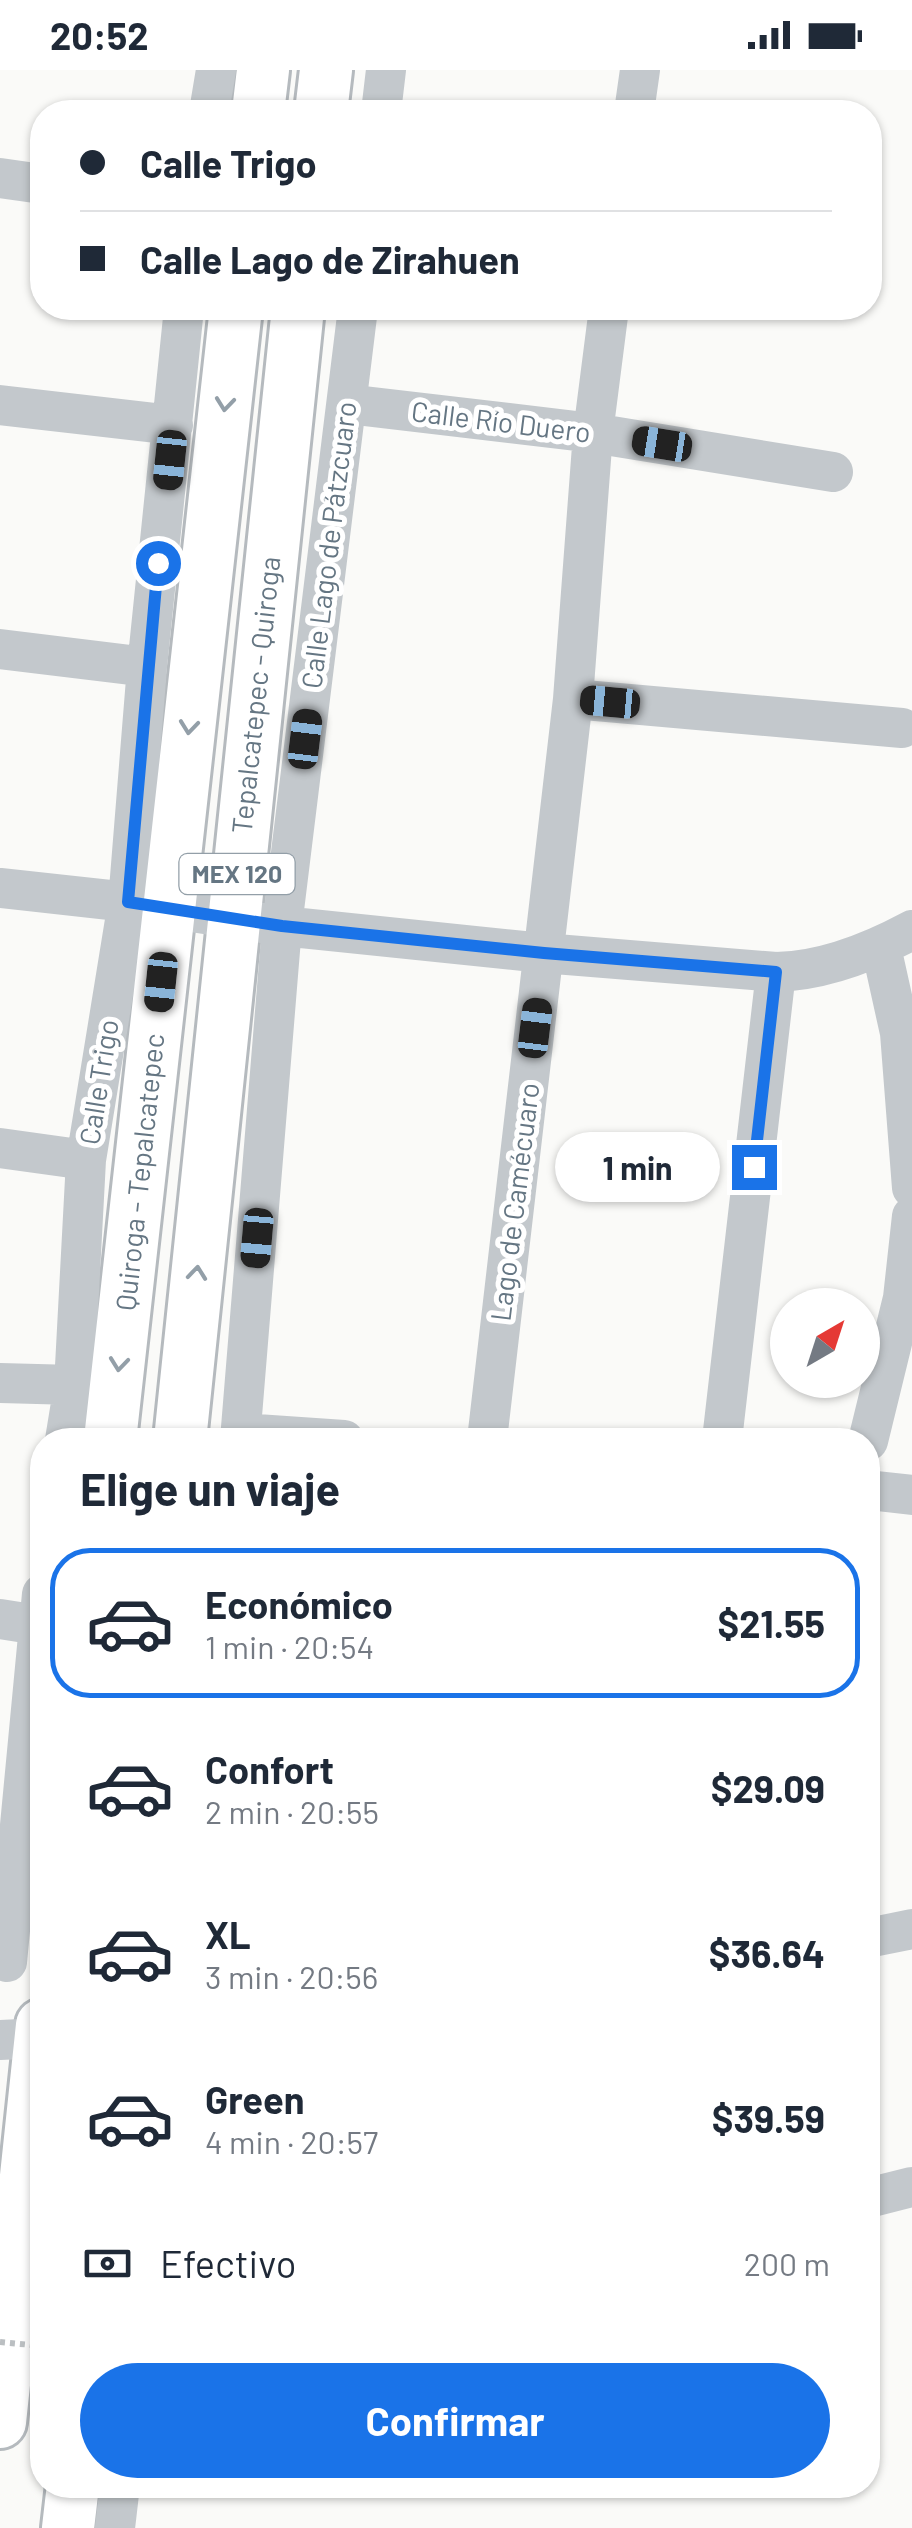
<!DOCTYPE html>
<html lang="es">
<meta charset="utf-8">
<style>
:root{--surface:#fff;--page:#f6f6f7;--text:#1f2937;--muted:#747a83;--line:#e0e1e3;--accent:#1a73e8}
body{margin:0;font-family:Barlow,sans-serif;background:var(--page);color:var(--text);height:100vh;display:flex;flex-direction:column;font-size:38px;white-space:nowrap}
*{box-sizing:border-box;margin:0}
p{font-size:32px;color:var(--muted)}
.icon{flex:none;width:55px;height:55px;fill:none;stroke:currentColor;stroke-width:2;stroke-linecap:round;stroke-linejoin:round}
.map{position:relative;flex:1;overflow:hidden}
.drawer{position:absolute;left:30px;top:1358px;width:850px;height:1070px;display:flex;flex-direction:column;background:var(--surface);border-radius:40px;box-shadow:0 2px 8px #0004}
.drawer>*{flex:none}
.top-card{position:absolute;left:30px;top:30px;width:852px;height:220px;border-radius:40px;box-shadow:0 2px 8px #0004;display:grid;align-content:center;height:220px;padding:0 50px;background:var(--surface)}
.needle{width:65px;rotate:39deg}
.controls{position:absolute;left:770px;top:1218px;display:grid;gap:20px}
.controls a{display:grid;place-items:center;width:110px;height:110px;border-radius:50%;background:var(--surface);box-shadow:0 2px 8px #0004;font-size:50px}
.end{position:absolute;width:45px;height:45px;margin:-22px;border:12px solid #1a73e8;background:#fff;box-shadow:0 0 0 5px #fff}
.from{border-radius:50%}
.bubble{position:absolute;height:70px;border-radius:35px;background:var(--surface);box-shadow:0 2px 8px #0004;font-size:32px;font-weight:700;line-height:70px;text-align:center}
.car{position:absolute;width:30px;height:60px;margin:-30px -15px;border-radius:12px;box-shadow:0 0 8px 2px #0007;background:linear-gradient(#222 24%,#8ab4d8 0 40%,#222 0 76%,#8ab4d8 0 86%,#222 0)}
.top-card b{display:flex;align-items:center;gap:35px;height:95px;font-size:38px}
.top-card b+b{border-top:2px solid var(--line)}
.top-card i{width:25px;height:25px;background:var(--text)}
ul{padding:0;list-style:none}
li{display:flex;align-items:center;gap:30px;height:150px;margin:0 20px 15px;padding:0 30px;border:5px solid transparent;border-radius:40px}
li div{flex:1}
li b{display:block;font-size:38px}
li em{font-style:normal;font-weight:700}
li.active{border-color:var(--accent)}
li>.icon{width:90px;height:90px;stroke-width:1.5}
h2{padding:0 50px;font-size:45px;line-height:120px}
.pay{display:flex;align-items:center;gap:25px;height:110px;padding:0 50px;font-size:38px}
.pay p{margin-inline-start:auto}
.button{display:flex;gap:20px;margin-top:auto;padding:20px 50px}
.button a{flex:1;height:115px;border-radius:60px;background:var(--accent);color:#fff;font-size:40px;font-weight:700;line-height:115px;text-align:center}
.status{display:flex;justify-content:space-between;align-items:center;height:70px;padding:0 50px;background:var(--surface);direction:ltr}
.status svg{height:28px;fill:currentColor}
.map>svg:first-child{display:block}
</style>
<div class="status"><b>20:52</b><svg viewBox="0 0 49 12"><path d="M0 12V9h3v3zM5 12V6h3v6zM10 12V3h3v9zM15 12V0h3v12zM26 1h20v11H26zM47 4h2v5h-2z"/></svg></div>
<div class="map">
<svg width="912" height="2458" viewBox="0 0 912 2458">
<rect width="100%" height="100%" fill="#fafaf8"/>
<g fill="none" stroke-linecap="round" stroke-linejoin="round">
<defs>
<path id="major" d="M 258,42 L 263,0
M 321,42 L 326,0
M 110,1370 L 236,238
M 180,1370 L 298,238
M 0,2352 L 42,1955
M 68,2458 L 73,2415"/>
</defs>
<use href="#major" stroke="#b5babe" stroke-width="58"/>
<path stroke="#c3c8cc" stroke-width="40" d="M 209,42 L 216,0
M 381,42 L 386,0
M 634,42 L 640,0
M 0,108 L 42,114
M 347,334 L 593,363 L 833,402
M 0,335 L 173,355
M 0,579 L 147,597
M 573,629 L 902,658
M 0,818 L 128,832 L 282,856 L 543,883 L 776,902 C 823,901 871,882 912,860
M 881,877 L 900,963 L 912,1118
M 0,1078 L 86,1090
M 0,1313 L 74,1315
M 241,1363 L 344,1370
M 65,1370 L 74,1315 L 86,1090 L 128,832 L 147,597 L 184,238
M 240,1370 L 282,856 L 358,238
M 487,1370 L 573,629 L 593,363 L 609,238
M 722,1370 L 776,902
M 868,1371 L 903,1228 L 912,1146
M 868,1420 L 912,1425
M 0,1549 L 38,1555
M 868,1868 L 912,1859
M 7,1892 L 42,1524
M 0,1970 L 41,1968
M 868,2128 L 912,2117
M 115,2458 L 120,2415"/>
<use href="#major" stroke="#fff" stroke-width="52"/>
<path stroke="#bbbfc2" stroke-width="6" stroke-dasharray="5 5" stroke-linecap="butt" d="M 0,2272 L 42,2276"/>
</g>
<defs><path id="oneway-chevron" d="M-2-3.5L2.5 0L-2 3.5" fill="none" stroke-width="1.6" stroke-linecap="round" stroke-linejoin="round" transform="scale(2.5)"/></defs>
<g stroke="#939fa8">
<use href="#oneway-chevron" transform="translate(225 334) rotate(96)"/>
<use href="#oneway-chevron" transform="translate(189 657) rotate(96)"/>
<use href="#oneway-chevron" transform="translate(197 1203) rotate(-84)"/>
<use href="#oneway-chevron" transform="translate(119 1294) rotate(96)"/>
</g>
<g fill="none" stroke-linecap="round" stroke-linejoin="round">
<path stroke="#1a73e8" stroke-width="12" d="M 158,493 L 128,832 L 282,856 L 544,883 L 776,902 L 754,1097"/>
</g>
<g text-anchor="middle" stroke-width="10" stroke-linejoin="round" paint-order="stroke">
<rect fill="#fff" stroke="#939fa8" stroke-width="2.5" x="179.5" y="784" width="115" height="40" rx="8"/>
<g font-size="25" font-weight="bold" fill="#657683">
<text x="237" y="813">MEX 120</text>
</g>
<g font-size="28" fill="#657683" stroke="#fff">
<text transform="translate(501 352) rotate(7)" y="10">Calle Río Duero</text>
<text transform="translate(329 475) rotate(-83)" y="10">Calle Lago de Pátzcuaro</text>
<text transform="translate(256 625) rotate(-84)" y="10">Tepalcatepec - Quiroga</text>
<text transform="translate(99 1012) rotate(-81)" y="10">Calle Trigo</text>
<text transform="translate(140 1102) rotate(-84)" y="10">Quiroga - Tepalcatepec</text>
<text transform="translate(515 1132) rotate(-83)" y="10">Lago de Camécuaro</text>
</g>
</g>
</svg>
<div class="controls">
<a><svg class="needle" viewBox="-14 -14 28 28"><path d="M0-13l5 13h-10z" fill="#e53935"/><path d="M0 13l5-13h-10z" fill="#747a83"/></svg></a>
</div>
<i class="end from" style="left:158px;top:493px"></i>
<i class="end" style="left:754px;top:1097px"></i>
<div class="bubble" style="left:555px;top:1062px;width:165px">1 min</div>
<i class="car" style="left:662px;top:374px;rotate:279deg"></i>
<i class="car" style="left:170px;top:390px;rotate:186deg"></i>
<i class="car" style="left:610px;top:632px;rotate:275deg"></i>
<i class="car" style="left:305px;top:669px;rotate:7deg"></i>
<i class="car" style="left:161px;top:912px;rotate:186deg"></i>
<i class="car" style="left:535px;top:958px;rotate:7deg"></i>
<i class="car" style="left:257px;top:1168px;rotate:185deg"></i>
<div class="top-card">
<b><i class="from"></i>Calle Trigo</b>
<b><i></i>Calle Lago de Zirahuen</b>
</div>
<section class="drawer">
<h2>Elige un viaje</h2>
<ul>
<li class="active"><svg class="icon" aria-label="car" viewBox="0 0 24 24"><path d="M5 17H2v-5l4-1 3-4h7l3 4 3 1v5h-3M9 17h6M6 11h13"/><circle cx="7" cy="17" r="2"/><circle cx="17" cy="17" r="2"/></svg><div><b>Económico</b><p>1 min · 20:54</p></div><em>$21.55</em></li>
<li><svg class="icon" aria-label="car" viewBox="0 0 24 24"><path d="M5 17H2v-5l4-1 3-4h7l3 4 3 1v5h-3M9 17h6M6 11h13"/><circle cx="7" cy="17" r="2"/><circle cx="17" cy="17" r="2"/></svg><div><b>Confort</b><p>2 min · 20:55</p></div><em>$29.09</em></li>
<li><svg class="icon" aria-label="car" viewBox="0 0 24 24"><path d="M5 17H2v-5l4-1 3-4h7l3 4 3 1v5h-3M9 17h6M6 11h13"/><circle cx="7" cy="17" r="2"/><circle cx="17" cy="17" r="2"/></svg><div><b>XL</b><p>3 min · 20:56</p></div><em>$36.64</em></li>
<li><svg class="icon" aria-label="car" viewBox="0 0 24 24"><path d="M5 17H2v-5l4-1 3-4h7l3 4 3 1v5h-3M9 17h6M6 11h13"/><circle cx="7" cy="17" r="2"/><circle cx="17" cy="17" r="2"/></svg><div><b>Green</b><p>4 min · 20:57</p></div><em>$39.59</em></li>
</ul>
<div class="pay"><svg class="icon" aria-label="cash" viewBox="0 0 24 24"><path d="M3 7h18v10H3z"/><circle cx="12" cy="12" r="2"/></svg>Efectivo<p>200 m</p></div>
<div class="button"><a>Confirmar</a></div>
</section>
</div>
